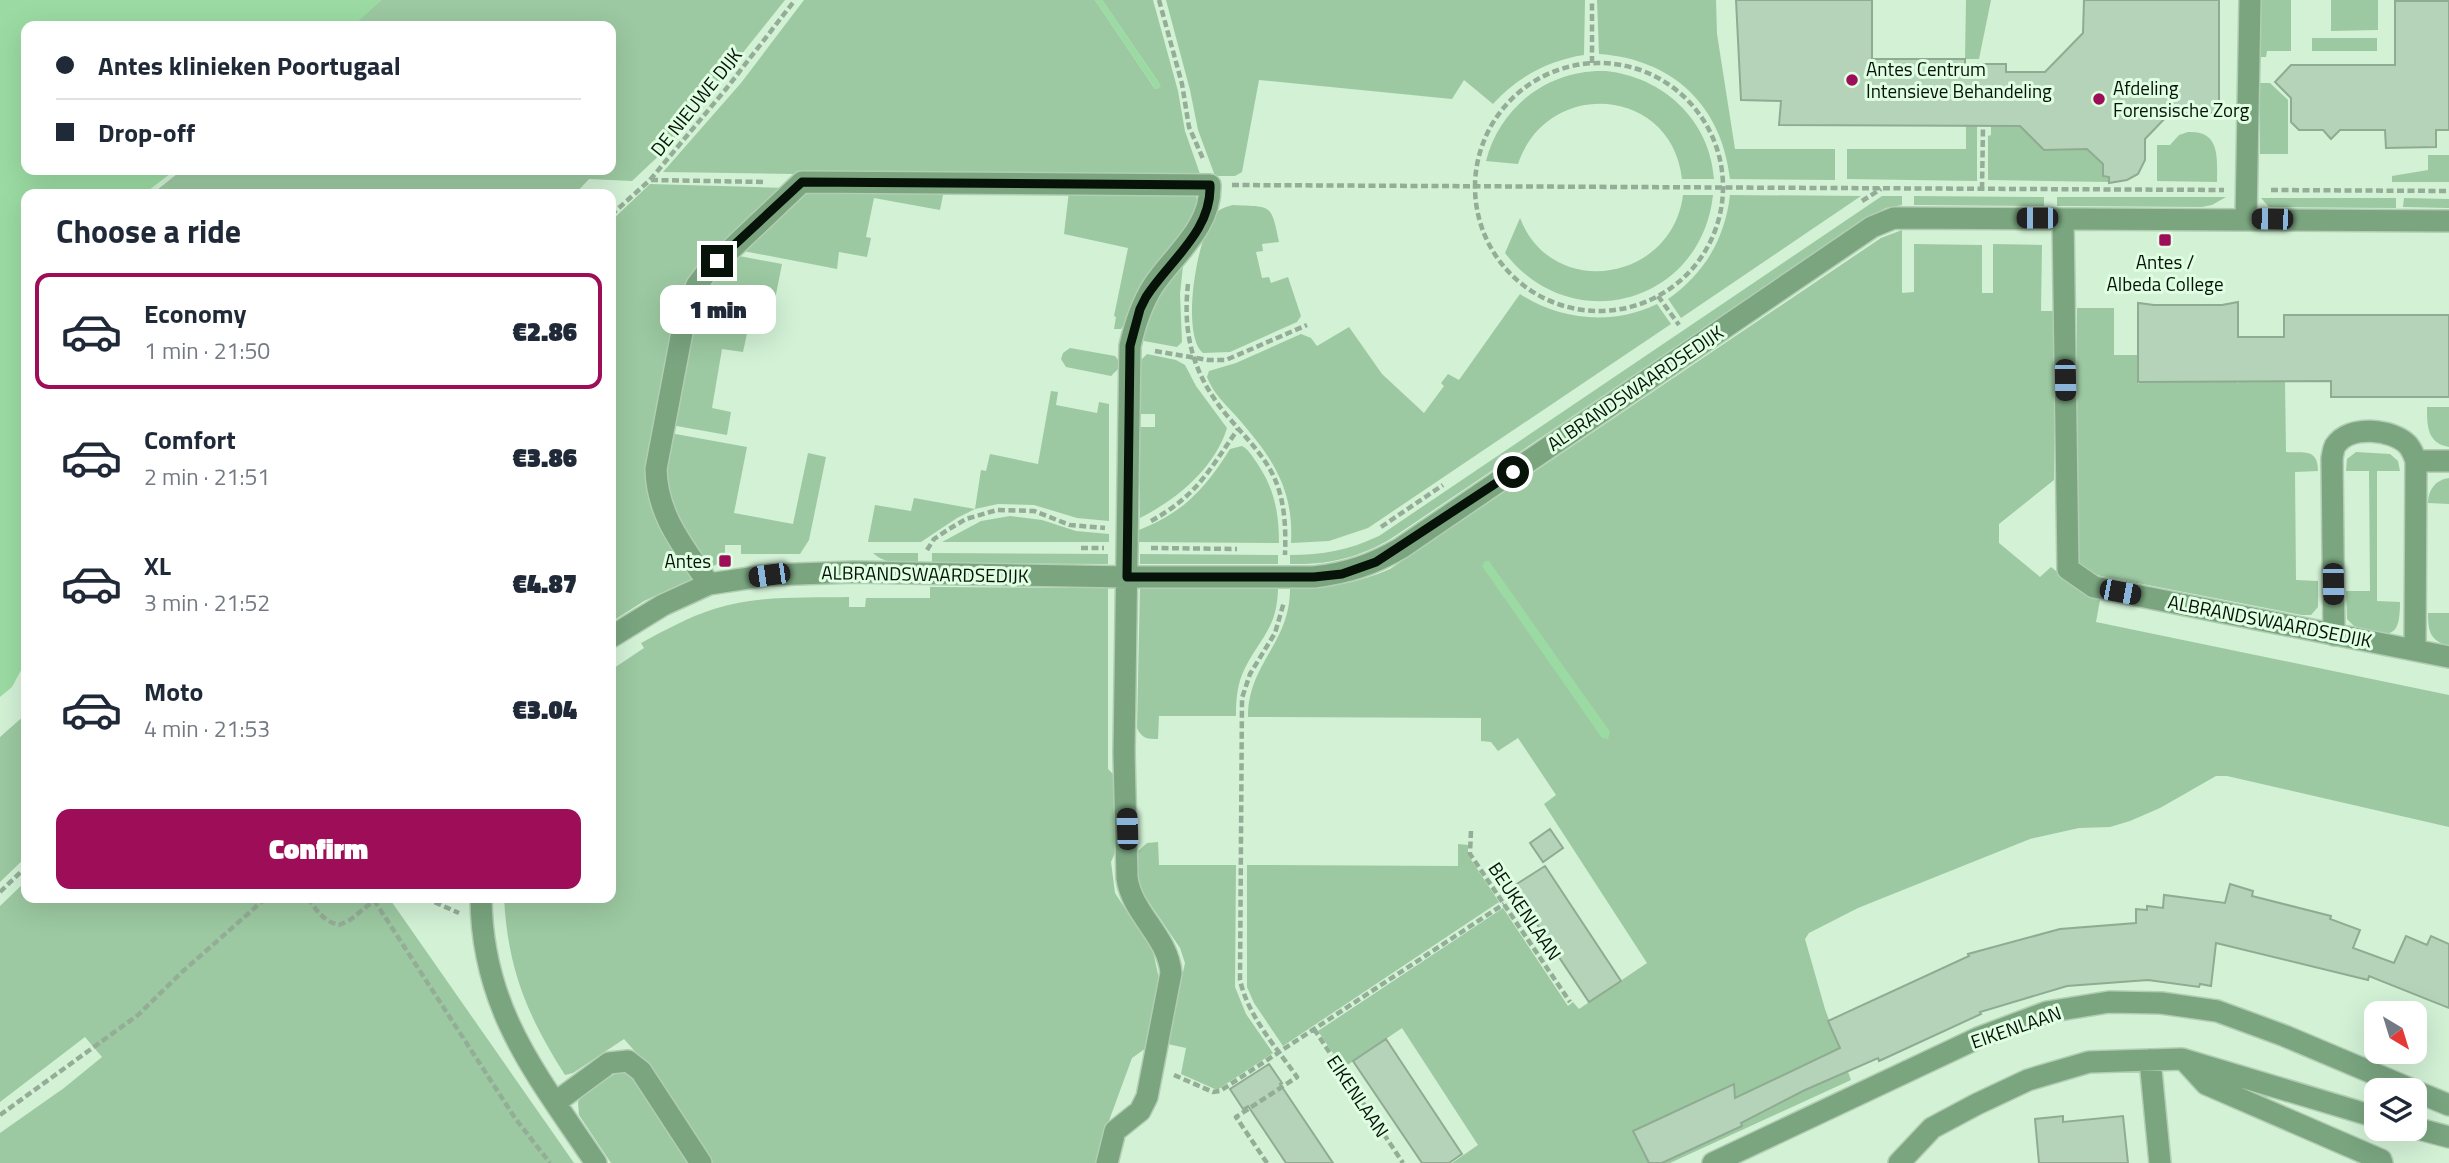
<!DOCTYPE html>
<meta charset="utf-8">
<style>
:root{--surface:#fff;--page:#f2f2f3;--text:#1f2937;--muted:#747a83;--line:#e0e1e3;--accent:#9e0d58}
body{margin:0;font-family:"Titillium Web",sans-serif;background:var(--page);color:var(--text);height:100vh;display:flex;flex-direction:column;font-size:26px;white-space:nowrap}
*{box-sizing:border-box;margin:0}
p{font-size:23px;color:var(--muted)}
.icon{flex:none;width:38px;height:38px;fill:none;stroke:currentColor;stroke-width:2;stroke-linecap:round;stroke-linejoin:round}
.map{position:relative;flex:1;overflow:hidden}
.details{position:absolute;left:21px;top:189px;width:595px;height:714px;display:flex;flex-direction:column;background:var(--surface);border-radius:14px;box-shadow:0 7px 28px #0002}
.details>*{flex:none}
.guide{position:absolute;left:21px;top:21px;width:595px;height:154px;border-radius:14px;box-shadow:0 7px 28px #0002;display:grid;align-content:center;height:154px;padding:0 35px;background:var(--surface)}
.needle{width:46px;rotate:142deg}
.buttons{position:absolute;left:2364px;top:1001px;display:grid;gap:14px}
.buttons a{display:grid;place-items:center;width:63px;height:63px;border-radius:14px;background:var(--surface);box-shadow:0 7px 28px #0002;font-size:35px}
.end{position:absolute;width:32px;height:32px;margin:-16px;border:9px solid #071209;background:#fff;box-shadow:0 0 0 4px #fff}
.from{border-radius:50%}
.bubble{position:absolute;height:49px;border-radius:14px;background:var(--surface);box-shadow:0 7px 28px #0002;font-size:23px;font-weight:800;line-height:49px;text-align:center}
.car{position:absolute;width:21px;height:42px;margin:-21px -10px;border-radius:9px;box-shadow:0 0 5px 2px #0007;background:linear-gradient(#222 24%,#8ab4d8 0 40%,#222 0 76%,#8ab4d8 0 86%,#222 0)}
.guide b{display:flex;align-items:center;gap:24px;height:66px;font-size:26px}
.guide b+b{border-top:2px solid var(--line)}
.guide i{width:18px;height:18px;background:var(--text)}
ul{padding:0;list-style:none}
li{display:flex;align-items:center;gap:21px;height:116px;margin:0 14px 10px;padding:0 21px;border:4px solid transparent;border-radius:14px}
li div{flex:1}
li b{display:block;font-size:26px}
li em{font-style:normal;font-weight:800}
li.active{border-color:var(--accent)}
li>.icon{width:63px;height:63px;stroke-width:1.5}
h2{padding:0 35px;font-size:32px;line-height:84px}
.primary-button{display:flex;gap:14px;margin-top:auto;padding:14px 35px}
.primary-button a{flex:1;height:80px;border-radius:14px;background:var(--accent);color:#fff;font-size:28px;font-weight:800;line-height:80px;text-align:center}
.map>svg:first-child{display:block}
</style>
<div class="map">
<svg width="2449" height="1163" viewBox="0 0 2449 1163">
<rect width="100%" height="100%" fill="#d2f1d5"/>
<path fill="#9cc9a1" d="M 381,0 L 785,0 L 666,149 L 632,181 L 589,179 L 575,194 L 152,194 L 182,170 L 611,170 L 611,26 L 352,26 Z
M 804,0 L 1095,0 L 1155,89 L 1158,89 L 1159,83 L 1102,0 L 1153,0 L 1178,91 L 1185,131 L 1200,174 L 1194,176 L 992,177 L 663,172 L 741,83 Z
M 1166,0 L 1585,0 L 1584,55 C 1549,60 1516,78 1493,104 L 1464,80 L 1452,99 L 1259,80 L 1242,172 L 1235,176 L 1215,176 L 1198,130 L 1190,90 Z
M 1597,0 L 1716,0 L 1717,34 L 1735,149 L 1835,149 L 1835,180 L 1730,179 C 1722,106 1673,59 1599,54 Z
M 1966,0 L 1991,0 L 1979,59 L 1965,59 Z
M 2260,0 L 2291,0 L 2291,51 L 2267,51 L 2266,57 L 2260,57 Z
M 2331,0 L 2378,0 L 2378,30 L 2331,31 Z
M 2312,38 L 2377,38 L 2377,51 L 2312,51 Z
M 1606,71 C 1663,77 1710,120 1714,179 L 1682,179 C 1672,86 1547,77 1518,164 L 1486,161 C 1500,106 1549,69 1606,71 Z
M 2260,83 L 2270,83 L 2288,100 L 2288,154 L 2260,154 Z
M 1966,126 L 1977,126 L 1977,181 L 1847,179 L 1847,149 L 1966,149 Z
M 1991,126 L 2018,126 L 2073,135 L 2103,164 L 2103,176 L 2109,177 L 2109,182 L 1988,180 L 1988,136 L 1991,135 Z
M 2188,132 C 2221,130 2217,159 2217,182 L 2157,181 L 2157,145 L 2170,145 L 2179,135 Z
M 2428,155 L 2449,155 L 2449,182 L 2392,182 L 2392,176 L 2428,170 Z
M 650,184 L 786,188 L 704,264 L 651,456 L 692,579 L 644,601 L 611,622 L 611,221 Z
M 944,190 L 940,210 L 874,198 L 866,237 L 871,238 L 867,257 L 839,252 L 837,269 L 738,250 L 803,191 Z
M 1069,191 L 1194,194 L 1199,202 L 1198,210 L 1121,329 L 1114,329 L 1116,317 L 1114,316 L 1128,248 L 1064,234 Z
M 1683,195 L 1713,195 C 1701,304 1571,339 1505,253 L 1520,218 C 1552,301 1672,282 1683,195 Z
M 1730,195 L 1861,196 L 1681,318 L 1668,299 C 1704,274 1725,239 1730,195 Z
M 1882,196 L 1902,196 L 1902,205 L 1886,208 L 1865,219 L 1392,538 C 1359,558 1328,565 1290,564 L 1290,555 C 1323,555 1349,550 1379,536 Z
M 1914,196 L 2044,197 L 2044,206 L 1914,205 Z
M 2057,197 L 2226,197 L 2212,205 L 2202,207 L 2057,206 Z
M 2261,198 L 2396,198 L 2396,208 L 2269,207 Z
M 2404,198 L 2449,199 L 2449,208 L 2403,207 Z
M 1233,205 C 1272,207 1271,203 1279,242 L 1262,244 L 1263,251 L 1256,252 L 1262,278 L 1269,277 L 1271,283 L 1288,277 L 1301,316 L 1297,322 L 1230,352 L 1203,353 C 1180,335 1197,230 1218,211 C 1222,208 1228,206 1233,205 Z
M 1902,230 L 1902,293 L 1914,292 L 1914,244 L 1982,245 L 1982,293 L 1993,293 L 1993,244 L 2042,245 L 2041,311 L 2056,311 L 2054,480 L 1999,524 L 1999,543 L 2040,577 L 2051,567 L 2089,597 L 2100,600 L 2096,622 L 2449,695 L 2449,827 L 2227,776 L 2216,776 L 2160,808 L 2130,821 L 2110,827 L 2079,828 L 2030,839 L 1858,908 L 1809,933 L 1805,939 L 1825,1009 L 1851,1080 L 1670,1163 L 1452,1163 L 1478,1145 L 1402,1028 L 1343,1068 L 1318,1031 L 1503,908 L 1568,1006 L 1573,1002 L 1579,1009 L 1647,963 L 1544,804 L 1556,795 L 1518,738 L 1498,751 L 1491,742 L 1481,741 L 1481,718 L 1248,717 C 1248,663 1290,644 1290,589 C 1328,588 1355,584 1390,569 L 1881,238 Z
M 734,255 L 782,264 L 770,325 L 695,310 L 697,300 Z
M 1179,265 L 1183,266 L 1180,294 L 1182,342 L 1177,347 L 1144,341 C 1138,318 1167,284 1179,265 Z
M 1520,294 C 1559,320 1612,326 1657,304 L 1671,324 L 1368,528 L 1329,541 L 1291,543 C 1294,487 1271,456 1236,416 C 1225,404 1213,393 1207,377 L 1209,371 L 1236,363 L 1301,334 L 1311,338 L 1317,346 L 1349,327 L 1382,374 L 1424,413 L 1444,386 L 1441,383 L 1448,374 L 1459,380 Z
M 2077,308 L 2114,308 L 2114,355 L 2138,355 L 2138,385 L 2139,382 L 2237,381 L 2238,384 L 2238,382 L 2285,381 L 2286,452 C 2304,453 2318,448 2318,471 L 2295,472 L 2296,580 L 2318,581 L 2318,607 L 2311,615 L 2302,615 L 2091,574 L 2076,561 Z
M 693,318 L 748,329 L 743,352 L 722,349 L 712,408 L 731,412 L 727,435 L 671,425 Z
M 1070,348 L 1115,356 L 1119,361 L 1120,367 L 1111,376 L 1066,367 L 1061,359 L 1063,353 Z
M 1147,354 L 1176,360 L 1185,365 L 1196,386 L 1227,428 C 1215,468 1176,500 1140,518 L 1140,427 L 1155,427 L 1155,414 L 1140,414 L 1140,361 Z
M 1051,391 L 1058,392 L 1056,405 L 1097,413 L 1099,402 L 1109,404 L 1109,521 L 1077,518 L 1034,505 L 998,504 L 975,509 L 957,518 L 921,542 L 868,542 L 875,505 L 911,511 L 914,498 L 975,509 L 981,470 L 986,471 L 990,454 L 1038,464 Z
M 2427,407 L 2449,407 L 2449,447 C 2427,443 2427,426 2427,407 Z
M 670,433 L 747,447 L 734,513 L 793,524 L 808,453 L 826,457 L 809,540 L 800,554 L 741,554 L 741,545 L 725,545 L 725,554 L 719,554 L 719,563 L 712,567 C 693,552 663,507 663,482 C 664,466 668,449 670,433 Z
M 1242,446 C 1249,450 1252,456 1257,463 C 1274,488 1279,512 1279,543 L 1139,542 L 1139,530 C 1184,512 1205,489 1230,449 Z
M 2356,452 L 2390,454 L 2398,461 L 2400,471 L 2377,471 L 2377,601 L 2400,602 C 2400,643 2388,635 2354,626 L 2347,619 L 2346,591 L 2370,591 L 2369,471 L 2346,471 L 2347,459 Z
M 2449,478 L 2449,504 L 2428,503 C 2428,490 2435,480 2449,478 Z
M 1010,516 L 1042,520 L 1076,531 L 1109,534 L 1109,542 L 942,542 L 981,521 Z
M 873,553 L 918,553 L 918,562 C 902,563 886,565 873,553 Z
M 932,553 L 1108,554 L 1108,564 L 932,563 Z
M 1140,554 L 1278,555 L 1278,564 L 1140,564 Z
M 930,587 L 1108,588 L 1108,769 L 1115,776 L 1117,848 L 1111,862 L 1115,893 L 1153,951 L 1159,979 L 1146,1048 L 1132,1058 L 1103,1137 L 1098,1163 L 711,1163 L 647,1065 L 624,1039 L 573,1073 L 565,1075 C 527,1015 508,970 504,898 L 611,898 L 611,670 L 644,648 L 641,643 C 665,630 689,617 714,609 C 758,595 804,598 849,597 L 849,607 L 865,607 L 866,598 L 930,598 Z
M 1140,588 L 1278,589 C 1277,628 1261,637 1245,668 C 1237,684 1236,699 1236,716 L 1159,716 L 1158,739 C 1148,739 1142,739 1137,728 Z
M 2428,613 L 2449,613 L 2449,646 C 2430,641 2428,631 2428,613 Z
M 26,714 L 26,857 L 0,882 L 0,737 Z
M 1158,842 L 1159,865 L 1236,865 L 1235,987 L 1246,1014 L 1273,1053 L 1217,1090 L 1181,1074 L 1186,1048 L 1168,1044 L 1185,963 L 1180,948 L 1138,886 L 1137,852 L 1147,843 Z
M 1458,844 L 1468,845 L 1468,855 L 1499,902 L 1283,1046 L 1254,1003 L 1247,987 L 1247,865 L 1458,866 Z
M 26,881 L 26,898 L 389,898 L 574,1163 L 0,1163 L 0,1133 L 64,1088 L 102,1057 L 85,1037 L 0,1102 L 0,906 Z
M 619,1071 L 632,1073 L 692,1163 L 611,1163 L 579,1115 L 578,1102 L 583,1094 Z"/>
<path fill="#9bdba3" d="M 0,0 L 381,0 L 353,26 L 26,26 L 26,170 L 175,170 L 144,194 L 26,194 L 26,661 L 12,687 L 0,697 Z
M 1095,0 L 1102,0 L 1159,83 L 1161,86 L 1158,89 L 1155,89 Z
M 1485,561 L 1489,561 L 1610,732 L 1608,739 L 1602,738 L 1482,566 Z"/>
<path fill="#b5d3b8" stroke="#8fac92" stroke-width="2" d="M 1736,0 L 1872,0 L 1872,59 L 1965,59 L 1965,64 L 2006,64 L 2006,72 L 2045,72 L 2083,33 L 2084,0 L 2219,0 L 2219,113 L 2170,113 L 2145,139 L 2145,160 L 2138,174 L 2127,180 L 2109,183 L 2109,177 L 2103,176 L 2103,164 L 2087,149 L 2044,150 L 2020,126 L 1779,125 L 1781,101 L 1741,100 Z
M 2395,1 L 2449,1 L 2449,130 L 2436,130 L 2436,147 L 2386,148 L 2385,130 L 2340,130 L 2331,139 L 2323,130 L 2299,130 L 2291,122 L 2291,98 L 2275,82 L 2291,65 L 2395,65 Z
M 2238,302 L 2238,337 L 2284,337 L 2284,315 L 2449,315 L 2449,397 L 2331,397 L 2331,381 L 2138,382 L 2138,303 L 2154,305 L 2222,305 Z
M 1550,829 L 1563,848 L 1543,862 L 1530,843 Z
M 1545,866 L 1621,981 L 1589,1002 L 1512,887 Z
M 2230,884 L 2253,891 L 2252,896 L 2331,916 L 2330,919 L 2360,930 L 2353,948 L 2394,963 L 2406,936 L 2427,945 L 2431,936 L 2449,944 L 2449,1008 L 2369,976 L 2368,980 L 2216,943 L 2211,986 L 2200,984 L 2199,987 L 2148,980 L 2067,986 L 1980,1012 L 1981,1014 L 1879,1061 L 1878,1058 L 1805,1090 L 1741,1123 L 1742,1126 L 1662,1163 L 1649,1163 L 1633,1131 L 1734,1084 L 1735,1098 L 1840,1048 L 1828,1021 L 1969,956 L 1968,954 L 2060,929 L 2136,923 L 2136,909 L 2147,910 L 2147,906 L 2163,908 L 2164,895 L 2225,903 Z
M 1386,1039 L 1462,1154 L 1449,1163 L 1422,1163 L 1353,1061 Z
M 1269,1064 L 1282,1083 L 1280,1084 L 1333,1163 L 1286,1163 L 1248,1106 L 1243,1109 L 1230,1089 Z
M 2063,1116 L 2063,1122 L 2123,1116 L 2128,1163 L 2039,1163 L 2035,1119 Z"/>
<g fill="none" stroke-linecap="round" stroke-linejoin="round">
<defs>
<path id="minor" d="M 2063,219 L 2068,569 L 2094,587 L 2449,657
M 2246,219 L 2250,0
M 2416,461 L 2449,461
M 709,584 C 684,547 657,516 656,469 L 686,311 L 697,285 L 706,273 L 802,182 L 1210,185 C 1211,228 1175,253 1153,286 C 1141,305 1135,324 1130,346 L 1124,753 L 1127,878 C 1132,914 1168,936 1171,973 L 1147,1097 L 1140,1111 L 1115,1131 L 1107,1163
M 2334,635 L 2332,458 C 2333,454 2333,450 2335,446 C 2349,424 2393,429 2408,445 C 2412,450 2414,455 2416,461 L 2415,649
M 611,637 L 663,605 L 709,584 L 769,575 L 854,572 L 1127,577 L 1314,577 C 1347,573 1372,565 1401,548 L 1872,227 L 1894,218 L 2449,221
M 481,898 C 482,1010 537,1075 596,1163
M 2150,1060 L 2160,1163
M 2184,1060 L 2206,1084 L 2381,1160 L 2382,1163
M 2415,1091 L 2449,1105
M 556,1102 L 609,1063 L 628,1061 L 641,1071 L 701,1163
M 2415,1128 L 2449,1137
M 1713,1163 L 1978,1038 L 2047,1012 L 2109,1002 L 2161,1003 L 2217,1011 L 2285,1036 L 2413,1090
M 1899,1163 L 1932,1128 L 1977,1104 L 2028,1080 L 2089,1062 L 2182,1059 L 2376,1117"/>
</defs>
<use href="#minor" stroke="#b2cdb4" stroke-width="24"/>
<path stroke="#94ad97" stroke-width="4.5" stroke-dasharray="7 3.5" stroke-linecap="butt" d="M 1159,0 L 1182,84 L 1189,127 L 1204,161
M 1592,63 L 1592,0
M1475 187a124 124 0 1 1 248 0a124 124 0 1 1-248 0Z
M 651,180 L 765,182
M 1232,185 L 2224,190
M 1982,189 L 1983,127
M 2271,190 L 2449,191
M 1862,201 L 1881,189
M 611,215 L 650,180 L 726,89 L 795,0
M 1188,284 C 1182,338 1195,379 1230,419 C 1245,437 1262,453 1273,475 C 1285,500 1286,527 1285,555
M 1658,296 L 1679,325
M 1155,351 L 1208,360 L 1226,360 L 1307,325
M 1151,521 C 1198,495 1209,470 1238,429
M 1381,527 L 1443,485
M 1081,548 L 1104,548
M 1151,548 L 1237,549
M 927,550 L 934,539 L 949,529 L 966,519 L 997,510 L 1034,511 L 1070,525 L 1105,528
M 1471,831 L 1470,854 L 1570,1002
M 0,892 L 26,867
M 308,898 C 317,911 323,921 339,925 L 350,920 L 377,898
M 425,898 L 459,913
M 374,900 L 515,1118 L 550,1163
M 1314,1029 L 1403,1163
M 1174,1075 L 1213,1092 L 1220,1091 L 1504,904
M 0,1115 L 138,1015 L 182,972 L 266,898
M 1267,1163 L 1236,1117 L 1297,1077 C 1276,1047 1248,1016 1240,980 L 1242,698 L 1250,674 L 1275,633 L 1284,602"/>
<use href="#minor" stroke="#7aa57f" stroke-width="21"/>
</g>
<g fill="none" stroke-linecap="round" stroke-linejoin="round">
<path stroke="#071209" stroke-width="9" d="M 717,261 L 802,182 L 1210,185 C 1212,231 1169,261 1146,297 L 1140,309 L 1130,346 L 1127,577 L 1314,577 L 1342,574 L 1376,562 L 1513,472"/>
</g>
<g fill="#9e0d58" stroke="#dffee2" stroke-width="2.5">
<circle cx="1852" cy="80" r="7"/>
<circle cx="2099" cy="99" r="7"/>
<rect x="2158" y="233" width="14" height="14" rx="3.5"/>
<rect x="718" y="554" width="14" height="14" rx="3.5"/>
</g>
<g text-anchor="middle" stroke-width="6" stroke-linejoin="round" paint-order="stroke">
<g font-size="19" fill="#071209" stroke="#dffee2" text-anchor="start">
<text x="1866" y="76">Antes Centrum<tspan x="1866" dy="22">Intensieve Behandeling</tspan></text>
<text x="2113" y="95">Afdeling<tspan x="2113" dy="22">Forensische Zorg</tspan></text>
<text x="2165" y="269" text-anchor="middle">Antes /<tspan x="2165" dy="22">Albeda College</tspan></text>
<text x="711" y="568" text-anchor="end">Antes</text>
</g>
<g font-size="19" fill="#071209" stroke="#dffee2">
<text transform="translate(696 102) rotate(-51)" y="7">DE NIEUWE DIJK</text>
<text transform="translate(1635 388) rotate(-34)" y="7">ALBRANDSWAARDSEDIJK</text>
<text transform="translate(925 574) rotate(1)" y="7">ALBRANDSWAARDSEDIJK</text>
<text transform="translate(2270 621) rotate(11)" y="7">ALBRANDSWAARDSEDIJK</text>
<text transform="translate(1525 911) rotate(56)" y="7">BEUKENLAAN</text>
<text transform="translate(2016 1027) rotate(-19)" y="7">EIKENLAAN</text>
<text transform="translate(1358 1096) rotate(56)" y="7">EIKENLAAN</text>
</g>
</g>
</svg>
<div class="buttons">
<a><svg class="needle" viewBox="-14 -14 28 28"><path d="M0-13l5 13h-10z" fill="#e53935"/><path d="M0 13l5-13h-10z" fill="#747a83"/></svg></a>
<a><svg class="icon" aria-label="layers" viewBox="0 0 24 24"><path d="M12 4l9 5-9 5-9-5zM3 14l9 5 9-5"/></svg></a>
</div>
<i class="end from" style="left:1513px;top:472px"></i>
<i class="end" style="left:717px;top:261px"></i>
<div class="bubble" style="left:660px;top:285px;width:116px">1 min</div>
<i class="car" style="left:2037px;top:218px;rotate:270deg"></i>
<i class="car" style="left:2272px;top:219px;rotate:271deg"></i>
<i class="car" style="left:2065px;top:380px;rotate:179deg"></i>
<i class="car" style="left:769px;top:575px;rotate:262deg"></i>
<i class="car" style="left:2333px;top:584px;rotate:179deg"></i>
<i class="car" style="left:2120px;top:592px;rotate:101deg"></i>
<i class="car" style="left:1127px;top:829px;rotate:358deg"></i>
<div class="guide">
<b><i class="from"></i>Antes klinieken Poortugaal</b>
<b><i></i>Drop-off</b>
</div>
<section class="details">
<h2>Choose a ride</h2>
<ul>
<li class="active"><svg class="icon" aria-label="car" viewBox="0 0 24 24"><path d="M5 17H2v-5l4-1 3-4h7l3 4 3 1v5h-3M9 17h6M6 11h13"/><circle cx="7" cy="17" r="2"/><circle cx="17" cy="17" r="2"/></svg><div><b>Economy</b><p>1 min · 21:50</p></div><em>€2.86</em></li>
<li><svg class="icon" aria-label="car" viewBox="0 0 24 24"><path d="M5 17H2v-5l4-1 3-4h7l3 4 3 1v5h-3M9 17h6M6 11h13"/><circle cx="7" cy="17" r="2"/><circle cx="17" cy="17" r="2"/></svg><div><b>Comfort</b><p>2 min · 21:51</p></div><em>€3.86</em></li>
<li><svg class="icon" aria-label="car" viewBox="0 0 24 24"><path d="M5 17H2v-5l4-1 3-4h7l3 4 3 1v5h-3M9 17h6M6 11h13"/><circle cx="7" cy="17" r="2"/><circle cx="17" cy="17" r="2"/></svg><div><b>XL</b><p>3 min · 21:52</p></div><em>€4.87</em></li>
<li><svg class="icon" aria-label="car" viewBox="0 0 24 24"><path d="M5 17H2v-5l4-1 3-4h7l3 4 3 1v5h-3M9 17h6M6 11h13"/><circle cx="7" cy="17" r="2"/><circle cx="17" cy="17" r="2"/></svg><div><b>Moto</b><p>4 min · 21:53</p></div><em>€3.04</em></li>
</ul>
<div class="primary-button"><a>Confirm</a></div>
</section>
</div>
